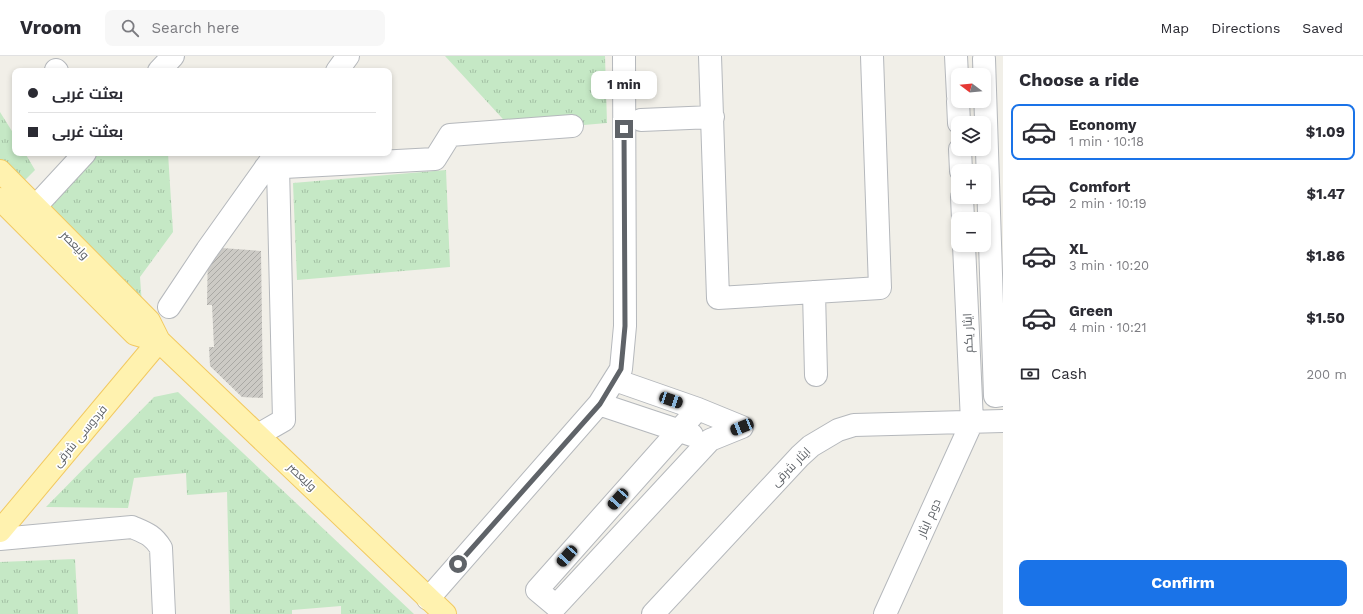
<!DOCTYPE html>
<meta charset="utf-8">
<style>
:root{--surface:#fff;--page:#f7f7f7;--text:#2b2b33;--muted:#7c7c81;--line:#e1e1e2;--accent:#1a73e8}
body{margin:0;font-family:"Work Sans",Cairo,sans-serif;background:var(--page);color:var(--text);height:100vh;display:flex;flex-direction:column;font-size:15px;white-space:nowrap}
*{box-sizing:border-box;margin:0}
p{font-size:13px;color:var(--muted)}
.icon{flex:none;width:22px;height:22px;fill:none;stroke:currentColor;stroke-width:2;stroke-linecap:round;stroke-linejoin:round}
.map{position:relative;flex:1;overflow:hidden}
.details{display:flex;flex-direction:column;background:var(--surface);width:360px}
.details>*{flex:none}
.guide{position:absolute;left:12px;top:12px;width:380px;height:88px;border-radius:8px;box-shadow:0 2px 6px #0003;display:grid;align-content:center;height:88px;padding:0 16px;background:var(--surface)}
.needle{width:26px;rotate:286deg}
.tools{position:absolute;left:951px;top:12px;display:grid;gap:8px}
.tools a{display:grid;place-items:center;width:40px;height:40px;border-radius:8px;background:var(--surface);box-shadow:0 2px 6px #0003;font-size:20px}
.end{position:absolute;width:18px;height:18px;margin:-9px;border:5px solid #5f6368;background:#fff;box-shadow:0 0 0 2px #fff}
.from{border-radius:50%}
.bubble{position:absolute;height:28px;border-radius:8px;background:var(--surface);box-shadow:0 2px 6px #0003;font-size:13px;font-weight:700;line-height:28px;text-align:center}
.car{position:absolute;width:12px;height:24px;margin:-12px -6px;border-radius:5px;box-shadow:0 0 3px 1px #0007;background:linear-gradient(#222 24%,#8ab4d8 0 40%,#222 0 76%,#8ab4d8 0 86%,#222 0)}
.guide b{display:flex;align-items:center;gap:14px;height:38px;font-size:15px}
.guide b+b{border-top:1px solid var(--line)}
.guide i{width:10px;height:10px;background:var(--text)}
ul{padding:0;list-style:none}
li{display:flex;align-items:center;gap:12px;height:56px;margin:0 8px 6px;padding:0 8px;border:2px solid transparent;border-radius:8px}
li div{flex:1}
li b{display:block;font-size:15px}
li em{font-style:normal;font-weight:700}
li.current{border-color:var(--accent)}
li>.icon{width:36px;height:36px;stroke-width:1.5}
h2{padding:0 16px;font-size:18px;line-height:48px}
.pay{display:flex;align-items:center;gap:10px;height:44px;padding:0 16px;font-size:15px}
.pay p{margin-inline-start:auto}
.button{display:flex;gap:8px;margin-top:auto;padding:8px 16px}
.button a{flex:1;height:46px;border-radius:8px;background:var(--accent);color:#fff;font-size:16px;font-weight:700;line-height:46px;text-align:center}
header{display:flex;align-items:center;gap:24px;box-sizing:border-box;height:56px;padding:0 20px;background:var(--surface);border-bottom:1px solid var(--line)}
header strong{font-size:19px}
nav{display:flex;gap:22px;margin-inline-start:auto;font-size:14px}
.search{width:280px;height:36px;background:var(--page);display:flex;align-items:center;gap:10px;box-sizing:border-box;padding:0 14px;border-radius:8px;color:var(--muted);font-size:15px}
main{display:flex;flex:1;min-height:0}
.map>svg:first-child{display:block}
</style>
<header>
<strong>Vroom</strong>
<div class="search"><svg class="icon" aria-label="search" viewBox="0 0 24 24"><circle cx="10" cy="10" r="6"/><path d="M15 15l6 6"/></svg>Search here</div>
<nav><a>Map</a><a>Directions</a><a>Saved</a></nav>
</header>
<main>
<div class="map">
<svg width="1003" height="558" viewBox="0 0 1003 558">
<defs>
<pattern id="park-tufts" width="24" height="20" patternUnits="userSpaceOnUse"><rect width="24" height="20" fill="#c5e8c5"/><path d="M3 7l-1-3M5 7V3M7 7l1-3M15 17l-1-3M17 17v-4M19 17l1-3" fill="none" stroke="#a3c0a4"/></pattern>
<pattern id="building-hatch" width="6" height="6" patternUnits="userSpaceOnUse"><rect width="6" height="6" fill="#cccac5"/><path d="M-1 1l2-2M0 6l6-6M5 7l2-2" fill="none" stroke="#a9a8a4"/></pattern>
</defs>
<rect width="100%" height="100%" fill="#f1efe8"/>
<path fill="url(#park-tufts)" d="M 445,0 L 605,0 L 607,67 L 514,75 Z
M 0,56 L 15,80 L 15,97 L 25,97 L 35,114 L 20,129 L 0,110 Z
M 97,97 L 168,97 L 173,176 L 140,221 L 142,249 L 49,155 L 53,145 Z
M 446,114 L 450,211 L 297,224 L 293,127 Z
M 178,336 L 414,558 L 341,558 L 341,550 L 292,554 L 292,558 L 230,558 L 227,436 L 187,439 L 186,417 L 134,422 L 128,452 L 46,451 L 154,341 Z
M 75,503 L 78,558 L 0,558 L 0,506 Z"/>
<path fill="url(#building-hatch)" d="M 208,191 L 261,195 L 263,342 L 242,341 L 210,310 L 209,291 L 214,291 L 212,249 L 207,249 Z"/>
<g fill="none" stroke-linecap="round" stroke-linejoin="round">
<defs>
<path id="minor" d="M 710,0 L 718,242 L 880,232 L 872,0
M 956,0 L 958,40
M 984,3 L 995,340 L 1003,339
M 56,14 L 57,15
M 159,15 L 173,0
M 337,15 L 348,0
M 958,45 L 959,67
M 641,64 L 713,61
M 960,93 L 961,115
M 265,112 L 435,103 L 450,79 L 572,70
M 962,141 L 963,163
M 23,164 L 85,97
M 814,236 L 816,319
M 169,251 L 207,194 L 274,100
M 615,324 L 698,353 L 742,371
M 599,348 L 692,379
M 698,353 L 537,534 L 556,550 L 710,384 L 742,371
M 258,379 L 284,364 L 278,111
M 0,483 L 132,471 C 146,477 153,479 161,492 L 164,558
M 428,543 L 599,348 L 621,313 L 625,270 L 624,0
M 653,558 L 800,400 L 811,390 L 838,374 L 854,369 L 1003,365
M 885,558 L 972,366 L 964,189"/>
<path id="major" d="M 0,115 L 149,265 L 159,285 L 445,558
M 0,143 L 135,278 L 159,285
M 0,475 L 159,285"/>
</defs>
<use href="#minor" stroke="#b5b8bc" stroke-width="24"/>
<use href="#major" stroke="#f2c960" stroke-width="24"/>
<use href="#minor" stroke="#fff" stroke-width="22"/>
<use href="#major" stroke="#fff2af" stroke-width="22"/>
</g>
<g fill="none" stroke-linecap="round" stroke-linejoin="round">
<path stroke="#5f6368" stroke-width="5" d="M 458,508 L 600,348 L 621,313 L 625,270 L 624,73"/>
</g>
<g text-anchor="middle" stroke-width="3.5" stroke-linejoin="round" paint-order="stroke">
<g font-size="12" fill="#5f6368" stroke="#fff">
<text transform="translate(75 189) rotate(46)" y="4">ولیعصر</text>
<text transform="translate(968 277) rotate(-92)" y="4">ایثار یکم</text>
<text transform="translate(80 380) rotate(-50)" y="4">فردوسی شرقی</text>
<text transform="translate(791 411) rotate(-45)" y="4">ایثار شرقی</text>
<text transform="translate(302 421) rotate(44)" y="4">ولیعصر</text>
<text transform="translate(929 462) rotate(-66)" y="4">دوم ایثار</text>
</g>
</g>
</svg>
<div class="tools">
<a><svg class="needle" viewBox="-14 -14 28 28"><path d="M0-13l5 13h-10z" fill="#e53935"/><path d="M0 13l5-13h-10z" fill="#7c7c81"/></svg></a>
<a><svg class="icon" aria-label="layers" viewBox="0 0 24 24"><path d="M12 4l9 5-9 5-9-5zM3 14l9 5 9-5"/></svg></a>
<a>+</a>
<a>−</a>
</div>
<i class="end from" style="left:458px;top:508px"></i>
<i class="end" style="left:624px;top:73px"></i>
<div class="bubble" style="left:591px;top:15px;width:66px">1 min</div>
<i class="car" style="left:671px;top:344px;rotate:109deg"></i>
<i class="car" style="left:742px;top:371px;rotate:248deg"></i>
<i class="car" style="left:618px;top:443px;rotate:222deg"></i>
<i class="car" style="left:567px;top:500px;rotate:222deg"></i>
<div class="guide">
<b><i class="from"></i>بعثت غربی</b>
<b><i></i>بعثت غربی</b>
</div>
</div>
<section class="details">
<h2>Choose a ride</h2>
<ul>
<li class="current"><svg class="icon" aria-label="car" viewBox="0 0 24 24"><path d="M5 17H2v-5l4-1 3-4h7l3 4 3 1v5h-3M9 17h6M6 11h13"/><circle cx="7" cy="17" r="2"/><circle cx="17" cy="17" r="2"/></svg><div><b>Economy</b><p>1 min · 10:18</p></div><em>$1.09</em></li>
<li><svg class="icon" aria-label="car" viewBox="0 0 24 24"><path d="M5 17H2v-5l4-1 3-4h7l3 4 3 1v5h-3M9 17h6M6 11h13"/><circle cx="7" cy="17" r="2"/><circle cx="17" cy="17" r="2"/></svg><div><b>Comfort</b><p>2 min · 10:19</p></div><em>$1.47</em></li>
<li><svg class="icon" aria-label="car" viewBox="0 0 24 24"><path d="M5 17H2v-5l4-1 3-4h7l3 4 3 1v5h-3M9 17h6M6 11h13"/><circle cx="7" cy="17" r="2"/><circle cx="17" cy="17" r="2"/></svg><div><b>XL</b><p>3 min · 10:20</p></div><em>$1.86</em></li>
<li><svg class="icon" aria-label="car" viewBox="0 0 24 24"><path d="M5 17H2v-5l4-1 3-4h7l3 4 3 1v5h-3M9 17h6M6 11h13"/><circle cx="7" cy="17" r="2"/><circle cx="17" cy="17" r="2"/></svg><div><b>Green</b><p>4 min · 10:21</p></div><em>$1.50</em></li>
</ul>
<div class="pay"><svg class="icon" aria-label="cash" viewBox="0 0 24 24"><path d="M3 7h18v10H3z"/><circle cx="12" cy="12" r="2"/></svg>Cash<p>200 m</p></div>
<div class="button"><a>Confirm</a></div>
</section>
</main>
